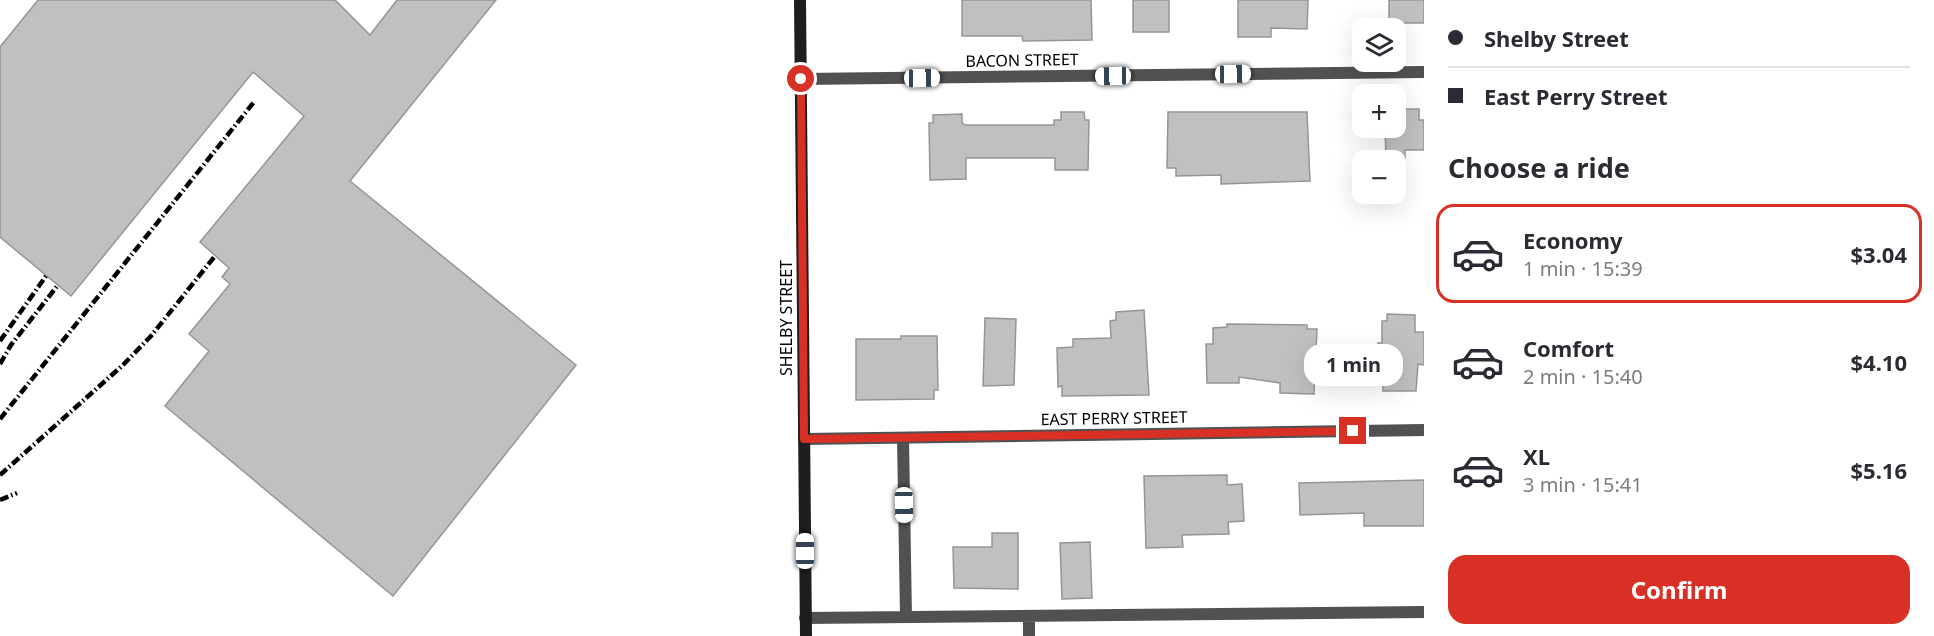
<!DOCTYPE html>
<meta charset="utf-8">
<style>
:root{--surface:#fff;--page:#f7f7f7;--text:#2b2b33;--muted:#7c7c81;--line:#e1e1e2;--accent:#d93025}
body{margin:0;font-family:"Noto Sans",sans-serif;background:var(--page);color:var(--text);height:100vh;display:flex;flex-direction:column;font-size:22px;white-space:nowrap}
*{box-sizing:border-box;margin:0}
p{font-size:20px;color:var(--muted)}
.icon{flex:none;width:33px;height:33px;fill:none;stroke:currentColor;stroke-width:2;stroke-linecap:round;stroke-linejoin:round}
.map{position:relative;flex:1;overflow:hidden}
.drawer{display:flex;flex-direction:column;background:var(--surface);width:510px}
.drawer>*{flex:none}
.banner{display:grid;align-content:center;height:132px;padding:0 24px;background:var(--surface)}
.controls{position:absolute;left:1352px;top:18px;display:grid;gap:12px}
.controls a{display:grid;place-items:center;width:54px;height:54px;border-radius:12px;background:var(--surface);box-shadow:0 6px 24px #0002;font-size:30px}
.end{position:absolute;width:27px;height:27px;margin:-14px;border:8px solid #d93025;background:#fff;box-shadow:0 0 0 3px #fff}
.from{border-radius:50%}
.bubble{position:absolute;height:42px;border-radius:18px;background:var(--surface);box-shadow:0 6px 24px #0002;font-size:20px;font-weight:700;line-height:42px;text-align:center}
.car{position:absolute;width:18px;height:36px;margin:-18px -9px;border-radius:8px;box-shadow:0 0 4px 2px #0007;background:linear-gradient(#fff 24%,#345 0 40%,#fff 0 76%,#345 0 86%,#fff 0)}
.banner b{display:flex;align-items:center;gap:21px;height:57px;font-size:22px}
.banner b+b{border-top:2px solid var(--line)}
.banner i{width:15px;height:15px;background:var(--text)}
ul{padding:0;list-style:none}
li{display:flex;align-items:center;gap:18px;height:99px;margin:0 12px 9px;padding:0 12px;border:3px solid transparent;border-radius:18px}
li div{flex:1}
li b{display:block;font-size:22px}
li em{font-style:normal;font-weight:700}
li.current{border-color:var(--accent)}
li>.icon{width:54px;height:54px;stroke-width:1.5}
h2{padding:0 24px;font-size:27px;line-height:72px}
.primary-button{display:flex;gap:12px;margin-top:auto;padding:12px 24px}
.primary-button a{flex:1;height:69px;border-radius:18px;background:var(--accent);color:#fff;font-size:24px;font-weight:700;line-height:69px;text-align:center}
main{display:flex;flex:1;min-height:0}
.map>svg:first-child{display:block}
</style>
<main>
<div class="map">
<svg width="1424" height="636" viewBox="0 0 1424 636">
<rect width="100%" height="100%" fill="#fff"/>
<path fill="#c0c0c0" stroke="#959595" stroke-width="1.5" d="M 38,0 L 335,0 L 370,35 L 397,0 L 496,0 L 350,181 L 576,365 L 393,596 L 165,406 L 209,351 L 189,334 L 230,284 L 222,277 L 229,268 L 200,242 L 304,116 L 253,72 L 71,296 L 0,237 L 0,47 Z
M 962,0 L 1091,0 L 1092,40 L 1023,41 L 1022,36 L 962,36 Z
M 1133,0 L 1169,0 L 1169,32 L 1133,32 Z
M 1238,0 L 1308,0 L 1307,29 L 1271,28 L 1271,37 L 1238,37 Z
M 1389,0 L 1424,0 L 1424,23 L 1389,23 Z
M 1395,109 L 1419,109 L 1419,120 L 1424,120 L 1424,150 L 1405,150 L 1405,160 L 1386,160 L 1385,128 L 1395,128 Z
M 1061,112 L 1084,112 L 1085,120 L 1089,120 L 1088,170 L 1055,170 L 1055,158 L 966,158 L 966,179 L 930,180 L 929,123 L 933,123 L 933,115 L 962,114 L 962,123 L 965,125 L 1054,125 L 1054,120 L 1061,120 Z
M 1168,112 L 1307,112 L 1310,181 L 1221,184 L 1221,175 L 1176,176 L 1176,168 L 1167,168 Z
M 1144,310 L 1149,395 L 1062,396 L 1062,386 L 1058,387 L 1057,348 L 1073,347 L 1073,339 L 1111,338 L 1110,321 L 1116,320 L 1116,312 Z
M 1387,314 L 1415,315 L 1415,332 L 1424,332 L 1424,365 L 1418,364 L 1416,391 L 1383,391 L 1383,382 L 1378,382 L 1378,343 L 1382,343 L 1382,321 L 1387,321 Z
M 985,318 L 1016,319 L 1014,385 L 983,386 Z
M 1227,324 L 1307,325 L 1307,329 L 1317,329 L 1314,394 L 1280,393 L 1280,383 L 1239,377 L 1239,383 L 1207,383 L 1206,344 L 1213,344 L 1213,328 L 1227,327 Z
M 901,336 L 937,336 L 938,390 L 934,390 L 934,399 L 856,400 L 856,339 L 901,339 Z
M 1227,475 L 1227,485 L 1242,484 L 1244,521 L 1228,522 L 1229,534 L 1182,535 L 1183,547 L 1146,548 L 1144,476 Z
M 1424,480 L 1424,526 L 1364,526 L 1364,513 L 1300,515 L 1299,483 Z
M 992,533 L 1018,533 L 1018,589 L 954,588 L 953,547 L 992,547 Z
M 1090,542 L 1092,598 L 1062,599 L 1060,543 Z"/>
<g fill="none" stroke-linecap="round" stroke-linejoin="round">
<path stroke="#515151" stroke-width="12" d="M 903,438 L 906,617
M 805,618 L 1424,612
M 1029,636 L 1029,616"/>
<path stroke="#515151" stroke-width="12" d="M 801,79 L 1424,72
M 804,439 L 1424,430"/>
<path stroke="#1e1e1e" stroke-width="12" d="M 800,0 L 806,636"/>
<path stroke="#000" stroke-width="4.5" stroke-dasharray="9 3 1.5 3" stroke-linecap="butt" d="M 0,341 L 46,276
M 0,364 L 11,345 L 58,285
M 0,419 L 254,102
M 0,475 L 123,365 L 151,336 L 215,256
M 0,500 L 17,493"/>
</g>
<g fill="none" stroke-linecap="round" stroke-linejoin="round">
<path stroke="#d93025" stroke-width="8" d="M 801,79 L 804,439 L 1353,431"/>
</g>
<g text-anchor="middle" stroke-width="5" stroke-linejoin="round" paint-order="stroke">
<g font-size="16" fill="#000" stroke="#fff">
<text transform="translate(1022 60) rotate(-1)" y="6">BACON STREET</text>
<text transform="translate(786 318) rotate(-90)" y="6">SHELBY STREET</text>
<text transform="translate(1114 418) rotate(-1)" y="6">EAST PERRY STREET</text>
</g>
</g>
</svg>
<div class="controls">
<a><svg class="icon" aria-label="layers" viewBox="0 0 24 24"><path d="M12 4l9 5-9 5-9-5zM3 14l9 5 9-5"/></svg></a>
<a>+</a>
<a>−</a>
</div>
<i class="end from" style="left:801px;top:79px"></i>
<i class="end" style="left:1353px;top:431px"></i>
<div class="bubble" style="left:1304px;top:344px;width:99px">1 min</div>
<i class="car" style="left:1233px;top:74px;rotate:89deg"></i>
<i class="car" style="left:1113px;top:76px;rotate:269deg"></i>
<i class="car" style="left:922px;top:78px;rotate:89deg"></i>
<i class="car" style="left:904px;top:505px;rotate:179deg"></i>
<i class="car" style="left:805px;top:551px;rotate:0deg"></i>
</div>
<section class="drawer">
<div class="banner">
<b><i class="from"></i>Shelby Street</b>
<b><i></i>East Perry Street</b>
</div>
<h2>Choose a ride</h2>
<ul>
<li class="current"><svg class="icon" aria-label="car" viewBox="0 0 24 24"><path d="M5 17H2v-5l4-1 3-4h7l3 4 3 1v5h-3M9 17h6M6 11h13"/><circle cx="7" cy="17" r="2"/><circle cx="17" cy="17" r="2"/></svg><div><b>Economy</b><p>1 min · 15:39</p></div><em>$3.04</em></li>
<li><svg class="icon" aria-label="car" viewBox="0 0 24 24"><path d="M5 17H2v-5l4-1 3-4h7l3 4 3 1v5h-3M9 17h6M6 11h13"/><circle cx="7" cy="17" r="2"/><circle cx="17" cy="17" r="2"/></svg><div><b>Comfort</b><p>2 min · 15:40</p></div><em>$4.10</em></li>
<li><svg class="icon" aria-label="car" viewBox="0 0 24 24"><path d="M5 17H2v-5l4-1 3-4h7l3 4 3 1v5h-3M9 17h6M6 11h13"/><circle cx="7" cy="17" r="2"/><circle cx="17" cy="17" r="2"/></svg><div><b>XL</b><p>3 min · 15:41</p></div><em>$5.16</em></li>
</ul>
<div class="primary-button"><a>Confirm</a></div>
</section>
</main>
